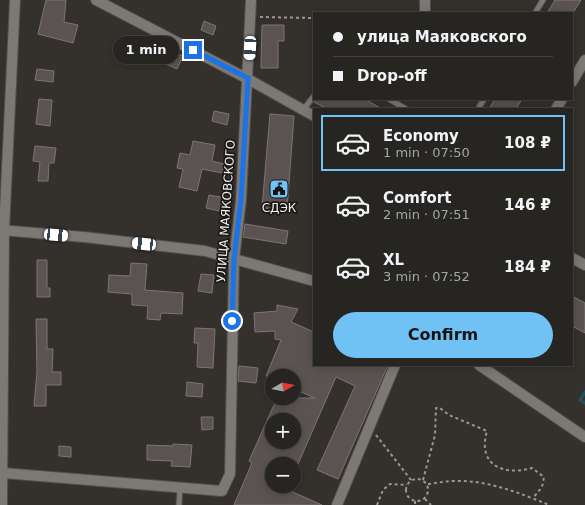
<!DOCTYPE html>
<meta charset="utf-8">
<style>
:root{--surface:#272521;--page:#2f2d2a;--text:#f1f3f6;--muted:#a4a5a5;--line:#43423f;--accent:#70c2f4}
body{margin:0;font-family:"DejaVu Sans",sans-serif;background:var(--page);color:var(--text);height:100vh;display:flex;flex-direction:column;font-size:15px;white-space:nowrap}
*{box-sizing:border-box;margin:0}
p{font-size:13px;color:var(--muted)}
.icon{flex:none;width:22px;height:22px;fill:none;stroke:currentColor;stroke-width:2;stroke-linecap:round;stroke-linejoin:round}
.map{position:relative;flex:1;overflow:hidden}
.panel{position:absolute;left:313px;top:108px;width:260px;height:258px;display:flex;flex-direction:column;background:var(--surface);border-radius:0px;box-shadow:0 2px 10px #0003,0 0 0 1px var(--line)}
.panel>*{flex:none}
.hud{position:absolute;left:313px;top:12px;width:260px;height:88px;border-radius:0px;box-shadow:0 2px 10px #0003,0 0 0 1px var(--line);display:grid;align-content:center;height:88px;padding:0 20px;background:var(--surface)}
.needle{width:26px;rotate:81deg}
.buttons{position:absolute;left:265px;top:369px;display:grid;gap:8px}
.buttons a{display:grid;place-items:center;width:36px;height:36px;border-radius:50%;background:var(--surface);box-shadow:0 2px 10px #0003,0 0 0 1px var(--line);font-size:20px}
.end{position:absolute;width:18px;height:18px;margin:-9px;border:5px solid #1a73e8;background:#fff;box-shadow:0 0 0 2px #fff}
.from{border-radius:50%}
.bubble{position:absolute;height:28px;border-radius:14px;background:var(--surface);box-shadow:0 2px 10px #0003,0 0 0 1px var(--line);font-size:13px;font-weight:700;line-height:28px;text-align:center}
.car{position:absolute;width:12px;height:24px;margin:-12px -6px;border-radius:5px;box-shadow:0 0 3px 1px #0007;background:linear-gradient(#fff 24%,#345 0 40%,#fff 0 76%,#345 0 86%,#fff 0)}
.hud b{display:flex;align-items:center;gap:14px;height:38px;font-size:15px}
.hud b+b{border-top:1px solid var(--line)}
.hud i{width:10px;height:10px;background:var(--text)}
ul{padding:7px 0 0;list-style:none}
li{display:flex;align-items:center;gap:12px;height:56px;margin:0 8px 6px;padding:0 12px;border:2px solid transparent;border-radius:0px}
li div{flex:1}
li b{display:block;font-size:15px}
li em{font-style:normal;font-weight:700}
li.on{border-color:var(--accent)}
li>.icon{width:36px;height:36px;stroke-width:1.5}
.button{display:flex;gap:8px;margin-top:auto;padding:8px 20px}
.button a{flex:1;height:46px;border-radius:24px;background:var(--accent);color:#111;font-size:16px;font-weight:700;line-height:46px;text-align:center}
.map>svg:first-child{display:block}
</style>
<div class="map">
<svg width="585" height="505" viewBox="0 0 585 505">
<rect width="100%" height="100%" fill="#34312c"/>
<g fill="none" stroke-linecap="round" stroke-linejoin="round">
<path stroke="#244e56" stroke-width="3.5" d="M 585,392 L 580,400 L 585,403"/>
</g>
<path fill="#5a5352" stroke="#7c7574" fill-rule="evenodd" d="M 46,0 L 66,0 L 64,22 L 78,25 L 73,43 L 38,34 Z
M 555,0 L 581,0 L 573,13 L 547,13 Z
M 204,21 L 216,26 L 213,35 L 201,30 Z
M 262,25 L 284,25 L 284,41 L 278,41 L 278,68 L 261,68 Z
M 145,41 L 183,56 L 177,69 L 151,57 L 150,58 L 140,55 Z
M 37,69 L 54,71 L 53,82 L 35,80 Z
M 39,99 L 52,100 L 50,126 L 36,124 Z
M 317,99 L 365,99 L 382,109 L 327,109 L 314,102 Z
M 495,99 L 522,99 L 516,109 L 489,109 Z
M 214,111 L 229,114 L 227,125 L 212,121 Z
M 270,114 L 294,116 L 287,210 L 262,208 Z
M 193,141 L 215,145 L 212,161 L 224,164 L 222,173 L 202,169 L 197,191 L 179,187 L 183,169 L 177,168 L 180,153 L 190,155 Z
M 35,146 L 56,148 L 54,163 L 49,163 L 48,181 L 38,181 L 40,162 L 33,161 Z
M 209,195 L 226,198 L 224,212 L 206,208 Z
M 245,224 L 288,231 L 286,244 L 243,237 Z
M 37,260 L 47,260 L 47,288 L 50,288 L 50,297 L 37,297 Z
M 131,263 L 147,264 L 145,290 L 183,293 L 182,314 L 161,313 L 160,320 L 147,319 L 148,306 L 132,305 L 132,294 L 108,292 L 109,275 L 130,276 Z
M 201,274 L 214,275 L 212,293 L 198,291 Z
M 572,296 L 585,303 L 585,333 L 572,326 Z
M 277,305 L 298,309 L 291,322 L 314,332 L 314,365 L 388,365 L 338,479 L 317,470 L 355,386 L 336,377 L 298,464 L 272,464 L 272,486 L 279,486 L 322,505 L 234,505 L 252,463 L 249,461 L 277,398 L 315,398 L 294,389 L 294,376 L 266,376 L 281,340 L 275,339 L 275,331 L 255,332 L 254,313 L 277,311 ZM 272,420 L 294,420 L 294,442 L 272,442 Z
M 36,319 L 47,319 L 47,349 L 53,349 L 52,372 L 61,372 L 61,385 L 46,385 L 46,406 L 34,406 L 37,372 Z
M 195,328 L 215,329 L 213,368 L 197,367 L 198,343 L 194,343 Z
M 239,366 L 258,368 L 256,383 L 238,381 Z
M 187,382 L 203,384 L 202,397 L 186,396 Z
M 201,417 L 213,417 L 213,429 L 202,430 Z
M 173,444 L 192,445 L 190,467 L 171,466 L 172,461 L 147,460 L 147,445 L 173,446 Z
M 59,446 L 71,447 L 71,457 L 59,456 Z"/>
<g fill="none" stroke-linecap="round" stroke-linejoin="round">
<defs>
<path id="service" d="M 535,13 L 543,0
M 389,99 L 406,109
M 478,109 L 484,99
M 303,110 L 314,96
M 179,505 L 180,487"/>
<path id="minor" d="M 96,0 L 248,79 L 314,116
M 425,13 L 425,0
M 572,258 L 585,265
M 3,473 L 222,491 L 230,474 L 234,260 L 241,200 L 251,0
M 2,505 L 4,231 L 15,0
M 337,505 L 395,365"/>
<path id="tertiary" d="M 572,82 L 585,60
M 556,109 L 562,99"/>
<path id="secondary" d="M 0,230 L 84,237 L 205,251 L 314,281
M 479,365 L 585,437"/>
</defs>
<use href="#service" stroke="#4f4d49" stroke-width="7"/>
<use href="#minor" stroke="#4f4d49" stroke-width="12"/>
<use href="#tertiary" stroke="#4f4d49" stroke-width="12"/>
<use href="#secondary" stroke="#4f4d49" stroke-width="12"/>
<path stroke="#9a9794" stroke-width="2" stroke-dasharray="3 3" stroke-linecap="butt" d="M 260,17 L 314,18
M 376,435 L 411,480
M406 490a11 11 0 1 1 22 0a11 11 0 1 1-22 0Z
M 423,480 L 435,435 L 436,408 L 440,408 L 449,415 L 487,431 C 477,465 503,476 532,468 L 544,477 L 542,487 L 533,498
M 428,484 C 437,483 446,481 456,481 C 487,480 520,493 549,505
M 425,499 L 431,505
M 415,501 L 415,505
M 377,505 L 383,490 L 390,484 L 407,485"/>
<use href="#service" stroke="#7c7874" stroke-width="5"/>
<use href="#minor" stroke="#7c7874" stroke-width="10"/>
<use href="#tertiary" stroke="#7c7874" stroke-width="10"/>
<use href="#secondary" stroke="#7c7874" stroke-width="10"/>
</g>
<g fill="none" stroke-linecap="round" stroke-linejoin="round">
<path stroke="#1a73e8" stroke-width="5" d="M 193,50 L 248,78 L 241,200 L 234,260 L 232,321"/>
</g>
<defs>
<symbol id="civic-square" viewBox="-11 -11 22 22"><rect x="-9" y="-9" width="18" height="18" rx="4" fill="#70c2f4" stroke="#1a1917"/><path d="M-.6-6.5H3V-4.5H.6V-3L4-1V1h2V6H-6V1h2V-1L-.6-3ZM-1.2 2.5V6h2.4V2.5Z" fill="#111"/></symbol>
</defs>
<g fill-rule="evenodd">
<use href="#civic-square" x="268" y="178" width="22" height="22"/>
</g>
<g text-anchor="middle" stroke-width="3.5" stroke-linejoin="round" paint-order="stroke">
<g font-size="12" fill="#f3f0ee" stroke="#1a1917">
<text x="279" y="212">СДЭК</text>
</g>
<g font-size="12" fill="#f3f0ee" stroke="#1a1917">
<text transform="translate(226 211) rotate(-86)" y="4">УЛИЦА МАЯКОВСКОГО</text>
</g>
</g>
</svg>
<div class="buttons">
<a><svg class="needle" viewBox="-14 -14 28 28"><path d="M0-13l5 13h-10z" fill="#e53935"/><path d="M0 13l5-13h-10z" fill="#a4a5a5"/></svg></a>
<a>+</a>
<a>−</a>
</div>
<i class="end from" style="left:232px;top:321px"></i>
<i class="end" style="left:193px;top:50px"></i>
<div class="bubble" style="left:113px;top:36px;width:66px">1 min</div>
<i class="car" style="left:250px;top:48px;rotate:183deg"></i>
<i class="car" style="left:56px;top:235px;rotate:95deg"></i>
<i class="car" style="left:144px;top:244px;rotate:276deg"></i>
<div class="hud">
<b><i class="from"></i>улица Маяковского</b>
<b><i></i>Drop-off</b>
</div>
<section class="panel">
<ul>
<li class="on"><svg class="icon" aria-label="car" viewBox="0 0 24 24"><path d="M5 17H2v-5l4-1 3-4h7l3 4 3 1v5h-3M9 17h6M6 11h13"/><circle cx="7" cy="17" r="2"/><circle cx="17" cy="17" r="2"/></svg><div><b>Economy</b><p>1 min · 07:50</p></div><em>108 ₽</em></li>
<li><svg class="icon" aria-label="car" viewBox="0 0 24 24"><path d="M5 17H2v-5l4-1 3-4h7l3 4 3 1v5h-3M9 17h6M6 11h13"/><circle cx="7" cy="17" r="2"/><circle cx="17" cy="17" r="2"/></svg><div><b>Comfort</b><p>2 min · 07:51</p></div><em>146 ₽</em></li>
<li><svg class="icon" aria-label="car" viewBox="0 0 24 24"><path d="M5 17H2v-5l4-1 3-4h7l3 4 3 1v5h-3M9 17h6M6 11h13"/><circle cx="7" cy="17" r="2"/><circle cx="17" cy="17" r="2"/></svg><div><b>XL</b><p>3 min · 07:52</p></div><em>184 ₽</em></li>
</ul>
<div class="button"><a>Confirm</a></div>
</section>
</div>
